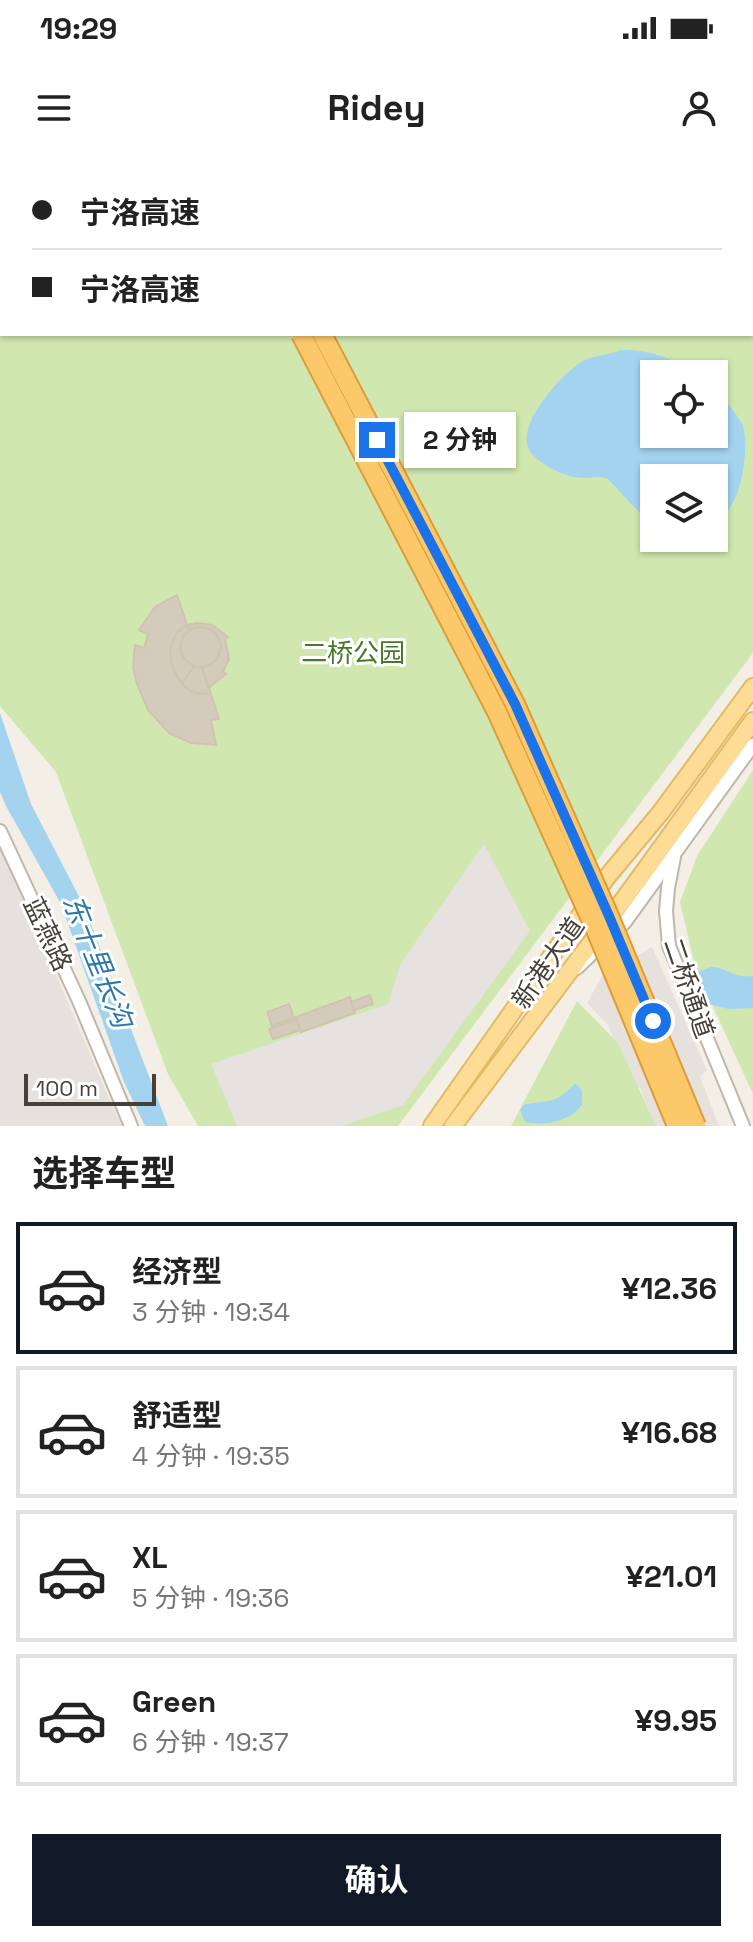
<!DOCTYPE html>
<html lang="zh">
<meta charset="utf-8">
<style>
:root{--surface:#fff;--page:#f2f2f2;--text:#222;--muted:#767676;--line:#e0e0e0;--accent:#111827}
body{margin:0;font-family:"Space Grotesk","Noto Sans SC",sans-serif;background:var(--page);color:var(--text);height:100vh;display:flex;flex-direction:column;font-size:30px;white-space:nowrap}
*{box-sizing:border-box;margin:0}
p{font-size:26px;color:var(--muted)}
.icon{flex:none;width:44px;height:44px;fill:none;stroke:currentColor;stroke-width:2;stroke-linecap:round;stroke-linejoin:round}
.map{position:relative;height:966px;overflow:hidden}
.panel{display:flex;flex-direction:column;background:var(--surface);flex:1}
.panel>*{flex:none}
.top-card{position:absolute;left:0px;top:0px;width:754px;height:176px;box-shadow:0 2px 6px #0004;display:grid;align-content:center;height:176px;padding:0 32px;background:var(--surface)}
.tools{position:absolute;left:640px;top:200px;display:grid;gap:16px}
.tools a{display:grid;place-items:center;width:88px;height:88px;border-radius:0px;background:var(--surface);box-shadow:0 2px 6px #0004;font-size:40px}
.scale{position:absolute;left:24px;bottom:20px;width:132px;box-sizing:border-box;padding-left:8px;border:4px solid #464036;border-top:0;font-size:22px;line-height:28px;white-space:nowrap;color:#464036;-webkit-text-stroke:6px #fff;paint-order:stroke}
.end{position:absolute;width:36px;height:36px;margin:-18px;border:10px solid #1a73e8;background:#fff;box-shadow:0 0 0 4px #fff}
.from{border-radius:50%}
.bubble{position:absolute;height:56px;border-radius:0px;background:var(--surface);box-shadow:0 2px 6px #0004;font-size:26px;font-weight:700;line-height:56px;text-align:center}
.top-card b{display:flex;align-items:center;gap:28px;height:76px;font-size:30px}
.top-card b+b{border-top:2px solid var(--line)}
.top-card i{width:20px;height:20px;background:var(--text)}
ul{padding:0;list-style:none}
li{display:flex;align-items:center;gap:24px;height:132px;margin:0 16px 12px;padding:0 16px;border:4px solid var(--line);border-radius:0px}
li div{flex:1}
li b{display:block;font-size:30px}
li em{font-style:normal;font-weight:700}
li.current{border-color:var(--accent)}
li>.icon{width:72px;height:72px;stroke-width:1.5}
h2{padding:0 32px;font-size:36px;line-height:96px}
.cta{display:flex;gap:16px;margin-top:auto;padding:16px 32px}
.cta a{flex:1;height:92px;border-radius:0px;background:var(--accent);color:#fff;font-size:32px;font-weight:700;line-height:92px;text-align:center}
.status{display:flex;justify-content:space-between;align-items:center;height:56px;padding:0 40px;background:var(--surface);direction:ltr}
.status svg{height:22px;fill:currentColor}
header{display:flex;justify-content:space-between;align-items:center;height:104px;padding:0 32px;background:var(--surface);font-size:36px;font-weight:700}
.map>svg:first-child{display:block}
</style>
<div class="status"><b>19:29</b><svg viewBox="0 0 49 12"><path d="M0 12V9h3v3zM5 12V6h3v6zM10 12V3h3v9zM15 12V0h3v12zM26 1h20v11H26zM47 4h2v5h-2z"/></svg></div>
<header><svg class="icon" aria-label="menu" viewBox="0 0 24 24"><path d="M4 6h16M4 12h16M4 18h16"/></svg>Ridey<svg class="icon" aria-label="person" viewBox="0 0 24 24"><circle cx="12" cy="8" r="4"/><path d="M4 21q1-7 8-7t8 7"/></svg></header>
<div class="map">
<svg width="753" height="966" viewBox="0 0 753 966">
<rect width="100%" height="100%" fill="#f3efe7"/>
<path fill="#e6e1dc" d="M 0,683 L 114,950 L 122,966 L 0,966 Z
M 652,787 L 707,910 L 700,917 L 719,966 L 655,966 L 640,928 L 634,929 L 608,865 L 587,843 L 602,816 Z"/>
<path fill="#d0e7b0" fill-rule="evenodd" d="M 343,0 L 753,0 L 753,493 L 398,966 L 198,966 L 168,914 L 56,612 L 0,546 L 0,164 L 2,163 L 2,174 L 752,174 L 752,2 L 339,2 ZM 654,214 L 714,214 L 714,274 L 654,274 ZM 654,318 L 714,318 L 714,378 L 654,378 Z
M 753,610 L 753,934 L 696,810 L 680,742 L 697,696 Z
M 577,841 L 618,883 L 656,966 L 511,966 Z"/>
<path fill="#e5e2df" d="M 484,684 L 530,771 L 403,945 L 342,966 L 237,966 L 211,904 L 388,844 L 401,803 Z"/>
<path fill="#a4d3f0" d="M 0,0 L 256,0 L 2,2 L 0,156 Z
M 621,190 C 649,189 675,199 698,214 L 654,214 L 654,274 L 714,274 L 714,227 C 723,238 734,250 741,262 C 750,277 743,321 736,336 C 731,349 722,357 714,367 L 714,318 L 654,318 L 654,368 L 608,319 C 599,315 593,318 584,318 C 567,318 545,307 533,295 C 508,271 563,211 585,200 C 596,195 609,195 621,190 Z
M 0,553 L 31,644 L 84,746 L 168,966 L 145,966 L 124,922 L 61,744 L 6,646 L 0,632 Z
M 711,807 C 728,807 730,818 753,816 L 753,848 L 729,849 L 695,841 C 691,830 691,824 695,813 Z
M 575,923 L 582,930 L 582,945 C 569,962 545,966 525,962 L 520,950 L 523,945 C 549,939 555,946 575,923 Z"/>
<path fill="#d5cbbd" stroke="#d0c3b0" stroke-width="2" d="M 177,435 L 187,465 L 178,471 L 173,480 L 170,490 L 172,504 L 176,516 L 187,529 L 199,534 L 211,534 L 219,559 L 211,560 L 216,585 L 191,583 L 169,573 L 148,550 L 137,524 L 133,508 L 135,485 L 144,488 L 148,474 L 139,470 L 155,447 Z
M 197,463 L 212,465 L 228,477 L 225,479 L 229,499 L 223,512 L 226,514 L 208,528 L 202,508 L 217,500 L 221,485 L 217,476 L 209,469 L 199,467 L 189,470 L 187,465 Z
M 187,465 L 189,470 L 182,478 L 180,489 L 184,499 L 194,506 L 182,524 L 173,508 L 170,490 L 176,474 Z
M181 487a20 20 0 1 1 40 0a20 20 0 1 1-40 0Z
M 194,506 L 202,508 L 211,534 L 192,532 L 182,524 Z
M 370,835 L 373,844 L 354,850 L 351,842 Z
M 350,837 L 355,853 L 301,872 L 296,857 Z
M 289,844 L 294,858 L 272,866 L 267,852 Z
M 297,859 L 300,870 L 273,879 L 269,869 Z"/>
<g fill="none" stroke-linecap="round" stroke-linejoin="round">
<defs>
<path id="minor" d="M 0,671 L 79,841 L 131,966
M 674,697 L 668,728 L 666,751 L 669,786 L 743,966
M 577,808 L 625,762 L 753,585"/>
<path id="major" d="M 432,966 L 607,717 L 661,652 L 753,527
M 453,966 L 624,739 L 753,561"/>
<path id="highway" d="M 210,0 L 211,2
M 231,0 L 232,2"/>
</defs>
<use href="#minor" stroke="#bfb7aa" stroke-width="16"/>
<use href="#major" stroke="#e3ba66" stroke-width="20"/>
<use href="#highway" stroke="#dc9c38" stroke-width="22"/>
<use href="#minor" stroke="#fff" stroke-width="12"/>
<use href="#major" stroke="#fddd96" stroke-width="16"/>
<use href="#highway" stroke="#fdc869" stroke-width="18"/>
<defs>
<path id="highway-bridge" d="M 301,174 L 497,552 L 596,770 L 677,966
M 322,174 L 515,544 L 609,756 L 696,966"/>
</defs>
<use href="#highway-bridge" stroke="#dc9c38" stroke-width="22" stroke-linecap="butt"/>
<use href="#highway-bridge" stroke="#fdc869" stroke-width="18"/>
</g>
<g fill="none" stroke-linecap="round" stroke-linejoin="round">
<path stroke="#1a73e8" stroke-width="10" d="M 377,280 L 515,544 L 609,756 L 653,861"/>
</g>
<g text-anchor="middle" stroke-width="6" stroke-linejoin="round" paint-order="stroke">
<g font-size="26" fill="#497829" stroke="#fff">
<text x="353" y="502">二桥公园</text>
</g>
<g font-size="26" fill="#464036" stroke="#fff">
<text transform="translate(48 774) rotate(65)" y="9">蓝燕路</text>
<text transform="translate(548 803) rotate(-55)" y="9">新港大道</text>
<text transform="translate(689 828) rotate(71)" y="9">二桥通道</text>
</g>
<g font-size="28" font-style="italic" fill="#2e79aa" stroke="#fff">
<text transform="translate(98 801) rotate(68)" y="10">东十里长沟</text>
</g>
</g>
</svg>
<div class="tools">
<a><svg class="icon" aria-label="locate" viewBox="0 0 24 24"><circle cx="12" cy="12" r="6"/><path d="M12 2v4M12 18v4M2 12h4M18 12h4"/></svg></a>
<a><svg class="icon" aria-label="layers" viewBox="0 0 24 24"><path d="M12 4l9 5-9 5-9-5zM3 14l9 5 9-5"/></svg></a>
</div>
<div class="scale">100 m</div>
<i class="end from" style="left:653px;top:861px"></i>
<i class="end" style="left:377px;top:280px"></i>
<div class="bubble" style="left:404px;top:252px;width:112px">2 分钟</div>
<div class="top-card">
<b><i class="from"></i>宁洛高速</b>
<b><i></i>宁洛高速</b>
</div>
</div>
<section class="panel">
<h2>选择车型</h2>
<ul>
<li class="current"><svg class="icon" aria-label="car" viewBox="0 0 24 24"><path d="M5 17H2v-5l4-1 3-4h7l3 4 3 1v5h-3M9 17h6M6 11h13"/><circle cx="7" cy="17" r="2"/><circle cx="17" cy="17" r="2"/></svg><div><b>经济型</b><p>3 分钟 · 19:34</p></div><em>¥12.36</em></li>
<li><svg class="icon" aria-label="car" viewBox="0 0 24 24"><path d="M5 17H2v-5l4-1 3-4h7l3 4 3 1v5h-3M9 17h6M6 11h13"/><circle cx="7" cy="17" r="2"/><circle cx="17" cy="17" r="2"/></svg><div><b>舒适型</b><p>4 分钟 · 19:35</p></div><em>¥16.68</em></li>
<li><svg class="icon" aria-label="car" viewBox="0 0 24 24"><path d="M5 17H2v-5l4-1 3-4h7l3 4 3 1v5h-3M9 17h6M6 11h13"/><circle cx="7" cy="17" r="2"/><circle cx="17" cy="17" r="2"/></svg><div><b>XL</b><p>5 分钟 · 19:36</p></div><em>¥21.01</em></li>
<li><svg class="icon" aria-label="car" viewBox="0 0 24 24"><path d="M5 17H2v-5l4-1 3-4h7l3 4 3 1v5h-3M9 17h6M6 11h13"/><circle cx="7" cy="17" r="2"/><circle cx="17" cy="17" r="2"/></svg><div><b>Green</b><p>6 分钟 · 19:37</p></div><em>¥9.95</em></li>
</ul>
<div class="cta"><a>确认</a></div>
</section>
